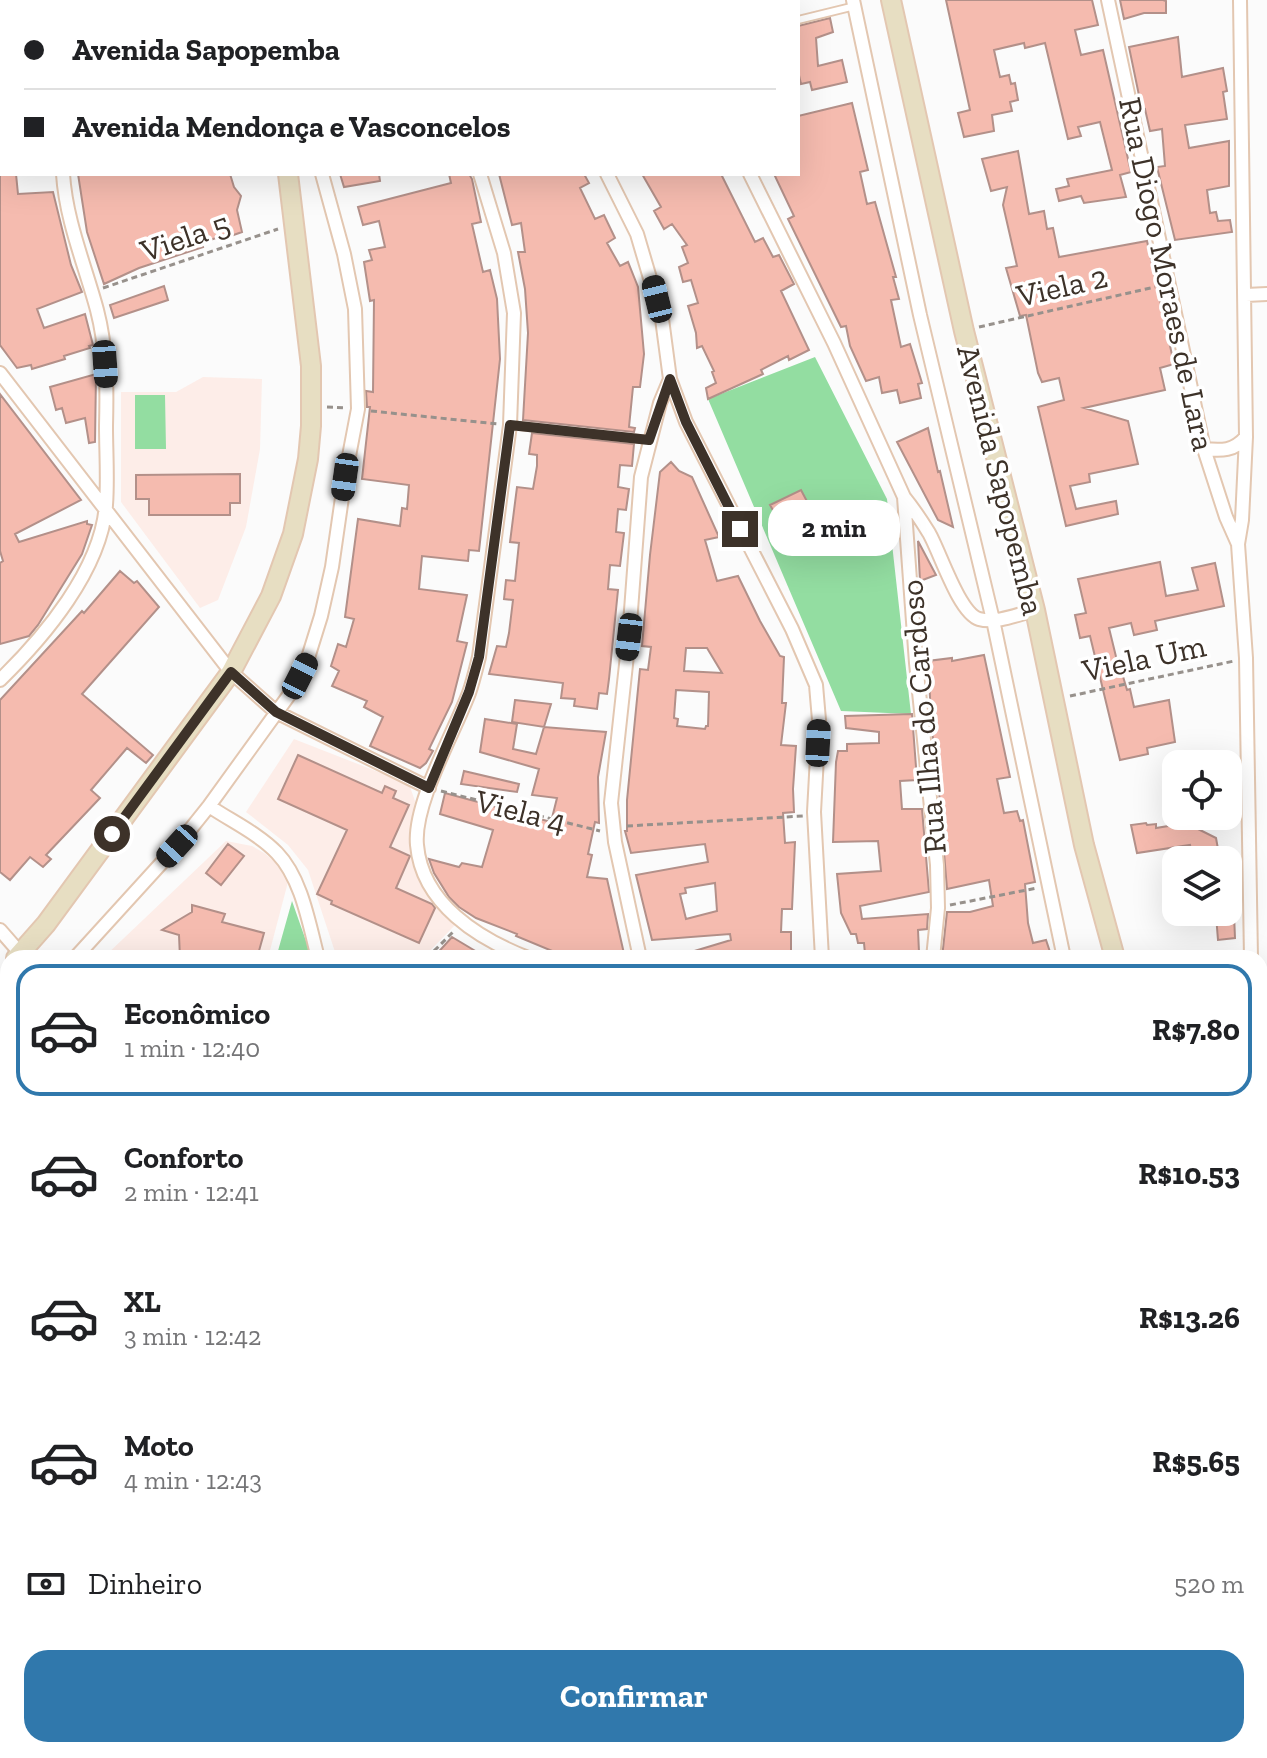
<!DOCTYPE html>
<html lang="pt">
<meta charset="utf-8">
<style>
:root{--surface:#fff;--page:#f2f2f2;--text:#202124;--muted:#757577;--line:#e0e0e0;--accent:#3078ac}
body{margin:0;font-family:"Zilla Slab",serif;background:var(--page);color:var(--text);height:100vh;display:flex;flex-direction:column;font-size:30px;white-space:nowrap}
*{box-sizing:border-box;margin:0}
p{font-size:26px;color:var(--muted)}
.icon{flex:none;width:44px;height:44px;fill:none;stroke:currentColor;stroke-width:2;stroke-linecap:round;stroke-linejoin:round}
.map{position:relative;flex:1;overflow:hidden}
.panel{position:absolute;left:0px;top:950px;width:1268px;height:808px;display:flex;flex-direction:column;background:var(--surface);border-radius:24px 24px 0 0;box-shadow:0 8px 32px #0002}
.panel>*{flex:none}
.guide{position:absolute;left:0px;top:0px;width:800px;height:176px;box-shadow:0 8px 32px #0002;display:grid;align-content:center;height:176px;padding:0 24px;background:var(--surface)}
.fabs{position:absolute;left:1162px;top:750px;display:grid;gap:16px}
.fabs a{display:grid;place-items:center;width:80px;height:80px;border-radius:16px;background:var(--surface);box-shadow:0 8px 32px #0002;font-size:40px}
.end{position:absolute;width:36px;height:36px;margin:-18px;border:10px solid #3d3229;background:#fff;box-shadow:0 0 0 4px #fff}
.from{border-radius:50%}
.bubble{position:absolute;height:56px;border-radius:24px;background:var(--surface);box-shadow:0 8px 32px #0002;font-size:26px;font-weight:700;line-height:56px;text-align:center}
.car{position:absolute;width:24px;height:48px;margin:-24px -12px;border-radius:10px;box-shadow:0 0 6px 2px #0007;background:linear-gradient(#222 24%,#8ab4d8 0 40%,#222 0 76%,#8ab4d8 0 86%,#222 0)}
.guide b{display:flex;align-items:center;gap:28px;height:76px;font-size:30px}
.guide b+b{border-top:2px solid var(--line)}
.guide i{width:20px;height:20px;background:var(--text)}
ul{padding:14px 0 0;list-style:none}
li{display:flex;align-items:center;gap:24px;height:132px;margin:0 16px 12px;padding:0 8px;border:4px solid transparent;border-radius:24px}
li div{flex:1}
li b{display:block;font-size:30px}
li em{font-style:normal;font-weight:700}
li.selected{border-color:var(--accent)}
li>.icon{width:72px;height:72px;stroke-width:1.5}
.pay{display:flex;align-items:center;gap:20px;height:88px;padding:0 24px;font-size:30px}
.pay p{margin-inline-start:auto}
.action{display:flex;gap:16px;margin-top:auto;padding:16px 24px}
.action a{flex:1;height:92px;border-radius:24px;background:var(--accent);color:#fff;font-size:32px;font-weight:700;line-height:92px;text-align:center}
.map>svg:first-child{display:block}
</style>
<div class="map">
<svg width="1267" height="1758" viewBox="0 0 1267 1758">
<rect width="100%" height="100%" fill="#fbfbfb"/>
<path fill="#fdede8" d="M 203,377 L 262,379 L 260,449 L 246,527 L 218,600 L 200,608 L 121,502 L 121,392 L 176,392 Z
M 294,739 L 409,784 L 415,801 L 411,841 L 415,864 L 437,905 L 455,925 L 423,958 L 337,958 L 308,870 L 288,845 L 246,812 Z
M 226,841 L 252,846 L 264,853 L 278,864 L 288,882 L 268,958 L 103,958 Z"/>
<path fill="#93dda1" d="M 815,357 L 887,499 L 911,714 L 841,711 L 708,399 Z
M 165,395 L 166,449 L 135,449 L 135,395 Z
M 292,901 L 312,958 L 276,958 Z
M 8,1046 L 8,1138 L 0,1139 L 0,1048 Z"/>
<path fill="#f5bbaf" stroke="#b39089" stroke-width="2" fill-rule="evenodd" d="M 946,0 L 1092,0 L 1098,25 L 1075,30 L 1081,55 L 1103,50 L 1131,172 L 1120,175 L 1126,197 L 1084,203 L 1081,196 L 1059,201 L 1056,189 L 1069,186 L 1067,179 L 1112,170 L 1100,122 L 1078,127 L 1081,136 L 1068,139 L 1045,43 L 1025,48 L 1024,43 L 994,50 L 1000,77 L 1009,75 L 1011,84 L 1015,83 L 1018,100 L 1010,102 L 1012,111 L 992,115 L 994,131 L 964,137 L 958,113 L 970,110 Z
M 1120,0 L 1163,0 L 1166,1 L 1166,13 L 1144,13 L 1124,19 Z
M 830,18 L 833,32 L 816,38 L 818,66 L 842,60 L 847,82 L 812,90 L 810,82 L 801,84 L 798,71 L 798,26 Z
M 1178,37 L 1182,77 L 1223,68 L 1227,91 L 1223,92 L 1227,119 L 1185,125 L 1189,148 L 1229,141 L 1229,186 L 1207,190 L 1210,213 L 1216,212 L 1218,221 L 1230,220 L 1232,232 L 1175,240 L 1157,167 L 1165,166 L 1162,129 L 1150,131 L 1145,109 L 1142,110 L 1129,47 Z
M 852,103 L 868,170 L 860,172 L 867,204 L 875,202 L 896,277 L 893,277 L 899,299 L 891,300 L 901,347 L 910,344 L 922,383 L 918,384 L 921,398 L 900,403 L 897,390 L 882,393 L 879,377 L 866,381 L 850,346 L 846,326 L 841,327 L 788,219 L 794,216 L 774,174 L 798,174 L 798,116 Z
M 1018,151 L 1029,214 L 1044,211 L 1047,229 L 1053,228 L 1059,257 L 1147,241 L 1174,364 L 1160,368 L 1165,390 L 1084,408 L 1128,421 L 1138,464 L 1089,474 L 1090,482 L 1070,486 L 1076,509 L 1116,501 L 1118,514 L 1066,526 L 1038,407 L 1064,400 L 1059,378 L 1042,382 L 1038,373 L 1026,315 L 1020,316 L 1006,268 L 1017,266 L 1003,205 L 1007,187 L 991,191 L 982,159 Z
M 0,174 L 16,174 L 18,194 L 53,192 L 71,265 L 82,292 L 37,309 L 44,328 L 85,314 L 93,345 L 89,346 L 90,348 L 64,356 L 65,359 L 32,369 L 31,365 L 17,368 L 0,345 Z
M 78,174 L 230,174 L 234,187 L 241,196 L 237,210 L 242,232 L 228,237 L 227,234 L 202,243 L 203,247 L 139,268 L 104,284 L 87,232 Z
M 340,174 L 379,174 L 380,181 L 344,187 Z
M 449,174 L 469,174 L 472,179 L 481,222 L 472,224 L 483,272 L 490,270 L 497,299 L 500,359 L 479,551 L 469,550 L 468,561 L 422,556 L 419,589 L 467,595 L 457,641 L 467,643 L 452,702 L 429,749 L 433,751 L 426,763 L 420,768 L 370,746 L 383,717 L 364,707 L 367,701 L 332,686 L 339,671 L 331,666 L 338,644 L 346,647 L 354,619 L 345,617 L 358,519 L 400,526 L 402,508 L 407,509 L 409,485 L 362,479 L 370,407 L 367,407 L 366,391 L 373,392 L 374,300 L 370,301 L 364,262 L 372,260 L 369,250 L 385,247 L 379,221 L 363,225 L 358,207 L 451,183 Z
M 499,174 L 584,174 L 589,183 L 580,188 L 595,219 L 604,215 L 615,238 L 607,243 L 620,266 L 628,262 L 638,287 L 644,354 L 640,387 L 633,387 L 629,427 L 635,428 L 634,432 L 523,420 L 528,333 L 525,289 L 518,252 L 525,252 L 521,223 L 512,225 Z
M 642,174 L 721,174 L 755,242 L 763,238 L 773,257 L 779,255 L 794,284 L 781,291 L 809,350 L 789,360 L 788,356 L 761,370 L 763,374 L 708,399 L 706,388 L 716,383 L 712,372 L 714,371 L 702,346 L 697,348 L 696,333 L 688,306 L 698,303 L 691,280 L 683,282 L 679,267 L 688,263 L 682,247 L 687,245 L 672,224 L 664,229 L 654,211 L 661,207 Z
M 164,286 L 168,300 L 114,318 L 110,305 Z
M 96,374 L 95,442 L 89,443 L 85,418 L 66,423 L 62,408 L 56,410 L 50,387 Z
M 0,394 L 81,500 L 15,534 L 19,542 L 87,521 L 87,524 L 92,525 L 82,554 L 38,625 L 29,636 L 0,644 L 0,563 L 3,561 L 0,551 Z
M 928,428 L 938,472 L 940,471 L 953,527 L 938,520 L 897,442 Z
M 532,433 L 634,444 L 632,466 L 620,465 L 618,487 L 629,489 L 626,510 L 618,509 L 616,532 L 624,533 L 620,566 L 610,565 L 608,589 L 618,590 L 609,679 L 607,694 L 599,693 L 597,709 L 574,706 L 575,699 L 561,698 L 563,683 L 489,674 L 497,646 L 506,647 L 509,633 L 513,600 L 504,599 L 506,580 L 515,581 L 519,543 L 510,542 L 517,487 L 533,489 L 537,466 L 537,455 L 529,454 Z
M 671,462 L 679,471 L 692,477 L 719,537 L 705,540 L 717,581 L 738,576 L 760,621 L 780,656 L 784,657 L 782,703 L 786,703 L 781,745 L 796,746 L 793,789 L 794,812 L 783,813 L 785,843 L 795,842 L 792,909 L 782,909 L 781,932 L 791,932 L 791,958 L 681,958 L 681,955 L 731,940 L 730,934 L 652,940 L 636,875 L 708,862 L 705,844 L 631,853 L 625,831 L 627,831 L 627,800 L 640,669 L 648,670 L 651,647 L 642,646 L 650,555 L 660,472 ZM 686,648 L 707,648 L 722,673 L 684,671 ZM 676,690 L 709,692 L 708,726 L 706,726 L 705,729 L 677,726 L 678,719 L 674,718 ZM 715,883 L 717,911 L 686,919 L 680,894 L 686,893 L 685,888 Z
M 240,474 L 240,503 L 230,503 L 230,515 L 149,515 L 149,499 L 136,499 L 136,475 Z
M 801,490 L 828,541 L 798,554 L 770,505 Z
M 918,541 L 936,575 L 920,581 Z
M 1160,562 L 1166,596 L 1198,590 L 1192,568 L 1215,563 L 1224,606 L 1155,621 L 1157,630 L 1134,635 L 1131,623 L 1109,628 L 1120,673 L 1122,673 L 1127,690 L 1130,689 L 1134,707 L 1169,700 L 1175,742 L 1147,748 L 1148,754 L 1120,760 L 1090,636 L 1080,638 L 1075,615 L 1086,613 L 1078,579 Z
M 120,571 L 134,583 L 137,581 L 159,607 L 82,694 L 153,755 L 146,763 L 127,748 L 91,790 L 100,798 L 46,855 L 51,859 L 43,867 L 30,857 L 10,880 L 0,872 L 0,700 L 82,611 L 84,613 Z
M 984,655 L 1010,777 L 997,779 L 1004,813 L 1017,811 L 1020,821 L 1023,820 L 1035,882 L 1025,884 L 1028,923 L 1033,943 L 1046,940 L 1052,958 L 942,958 L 947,912 L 970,912 L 993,906 L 989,880 L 947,889 L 938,779 L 941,778 L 932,733 L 928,661 L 952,658 L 952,661 Z
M 515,700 L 551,704 L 544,727 L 512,722 Z
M 912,714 L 917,780 L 900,781 L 902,809 L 922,809 L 929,892 L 860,906 L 862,919 L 928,914 L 927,929 L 918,930 L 919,952 L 914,952 L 914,958 L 873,958 L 873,954 L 865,954 L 864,943 L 858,943 L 856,934 L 851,934 L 841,913 L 837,874 L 881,871 L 878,841 L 833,842 L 836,762 L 838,751 L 847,751 L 847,744 L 879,743 L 879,732 L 846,728 L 845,716 Z
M 485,719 L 517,724 L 513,749 L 536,754 L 544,727 L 606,732 L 598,777 L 599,823 L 595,822 L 588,854 L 592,855 L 587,877 L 607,879 L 625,958 L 569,958 L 516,936 L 517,934 L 476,918 L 459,907 L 449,897 L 434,873 L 429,859 L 459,867 L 462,863 L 482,867 L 493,830 L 440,814 L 445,793 L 551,822 L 557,798 L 532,795 L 539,769 L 480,752 Z
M 298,755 L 382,793 L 385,786 L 396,791 L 393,798 L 409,805 L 390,847 L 410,856 L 396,888 L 432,904 L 435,908 L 419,943 L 331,904 L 332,901 L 317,894 L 347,830 L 278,799 Z
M 464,771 L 519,784 L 517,792 L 461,784 Z
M 1193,822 L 1194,827 L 1216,838 L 1220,860 L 1193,860 L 1190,845 L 1137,853 L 1131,825 L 1146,823 L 1147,825 L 1156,824 L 1156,828 Z
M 228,844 L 244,856 L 221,885 L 206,873 Z
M 192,905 L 225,914 L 222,922 L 264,933 L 257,958 L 180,958 L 179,935 L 162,930 L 192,912 Z
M 1234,914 L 1235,938 L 1218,940 L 1216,915 Z
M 452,937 L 487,958 L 433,958 Z"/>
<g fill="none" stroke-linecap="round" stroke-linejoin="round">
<defs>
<path id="service" d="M 239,0 L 245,2
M 798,20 L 855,6
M 510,425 L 649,440
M 0,1461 L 8,1463"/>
<path id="minor" d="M 636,0 L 637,2
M 658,0 L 660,2
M 853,0 L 920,315 L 993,620 L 1064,958
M 1108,0 L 1204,449 L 1226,517 L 1238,544
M 1240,0 L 1246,437 L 1242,520 L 1238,544 L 1246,658 L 1251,958
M 73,2 L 73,0
M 341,2 L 341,0
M 504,2 L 505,0
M 480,174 L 504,253 L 514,313 L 510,425 L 479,657 C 476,669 473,682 469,693 C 454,733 413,804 417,845 C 422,904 479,939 528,958
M 607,174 L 637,234 L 662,319 L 670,379 L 686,422 L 792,629 L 816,685 L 819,720 L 814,812 L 822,958
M 750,174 L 834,343 L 904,497 L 916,663 L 937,865 L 938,908 L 933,958
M 1246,295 L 1267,294
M 0,373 L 231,672 L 276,712 L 429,788
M 1204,449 C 1222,451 1234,451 1246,437
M 904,497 C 913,508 921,520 929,533 C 940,552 959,613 979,619 C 996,624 1019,614 1035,610
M 0,680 C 44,637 101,570 106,505 C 108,479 106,452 106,426 C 107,388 107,348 97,310 C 85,265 66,221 63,174
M 209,806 C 231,821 259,834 277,853 C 302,879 309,924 318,958
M 0,930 L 21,954
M 75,958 L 177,846 L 209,806 L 292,691 L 307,661 L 321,616 L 332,567 L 345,477 L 358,409 L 355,309 L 344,254 L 322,174
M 640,958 L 615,842 L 611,803 L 629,637 L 641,477 L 660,403 L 670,379
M 0,1029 L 8,1026
M 1260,1091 L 1267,1216
M 0,1151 L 8,1150
M 1260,1302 L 1267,1312
M 0,1310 L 8,1277
M 1260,1403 L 1267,1407
M 0,1710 L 8,1709
M 1260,1712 L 1267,1709
M 0,1745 L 8,1745
M 74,1750 L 98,1758
M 169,1750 L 185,1758
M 453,1750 L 463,1758
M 865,1750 L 866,1758
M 1120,1750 L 1122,1758
M 1182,1758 L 1214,1750"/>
<path id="secondary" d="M 891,0 L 964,331 L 1035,610 L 1084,845 L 1115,958
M 285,2 L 285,0
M 16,958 L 46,924 L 231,672 L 271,596 L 293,534 L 308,459 L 311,426 L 311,366 L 288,174
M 1260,1238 L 1267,1251"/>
</defs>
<use href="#service" stroke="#e3c7b1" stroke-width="10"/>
<use href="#minor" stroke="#e3c7b1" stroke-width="16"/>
<use href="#secondary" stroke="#e3c7b1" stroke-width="22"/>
<path stroke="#97918c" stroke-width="3" stroke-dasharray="6 4" stroke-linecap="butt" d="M 103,288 L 278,229
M 979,327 L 1155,287
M 327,407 L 347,408
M 371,411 L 498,424
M 1070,696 L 1234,661
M 441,791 L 600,831
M 627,826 L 803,816
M 950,905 L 1037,888
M 427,958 L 453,932
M 1260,1512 L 1267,1504
M 814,1750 L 818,1758"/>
<use href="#service" stroke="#fff" stroke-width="6"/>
<use href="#minor" stroke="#fff" stroke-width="12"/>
<use href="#secondary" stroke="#e7dec2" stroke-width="18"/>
</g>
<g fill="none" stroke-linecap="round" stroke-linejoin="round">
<path stroke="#3d3229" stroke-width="10" d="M 112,834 L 231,672 L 276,712 L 429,788 L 469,692 L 479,657 L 510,425 L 649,440 L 670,379 L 686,422 L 740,529"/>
</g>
<g text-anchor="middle" stroke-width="7" stroke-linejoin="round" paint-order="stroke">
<g font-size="32" fill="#3d3229" stroke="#fff">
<text transform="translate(185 237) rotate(-19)" y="11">Viela 5</text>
<text transform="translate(1167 274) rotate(78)" y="11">Rua Diogo Moraes de Lara</text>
<text transform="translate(1062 286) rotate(-13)" y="11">Viela 2</text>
<text transform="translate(1001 480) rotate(76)" y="11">Avenida Sapopemba</text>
<text transform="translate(1144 658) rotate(-12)" y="11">Viela Um</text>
<text transform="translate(923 717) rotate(-95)" y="11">Rua Ilha do Cardoso</text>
<text transform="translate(521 811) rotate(14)" y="11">Viela 4</text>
</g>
</g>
</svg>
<div class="fabs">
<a><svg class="icon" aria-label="locate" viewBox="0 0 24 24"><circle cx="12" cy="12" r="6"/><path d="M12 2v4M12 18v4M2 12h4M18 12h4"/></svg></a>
<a><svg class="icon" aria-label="layers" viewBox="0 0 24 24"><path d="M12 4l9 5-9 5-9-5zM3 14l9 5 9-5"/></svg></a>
</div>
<i class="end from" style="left:112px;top:834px"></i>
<i class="end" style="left:740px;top:529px"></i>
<div class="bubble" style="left:768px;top:500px;width:132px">2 min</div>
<i class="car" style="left:657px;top:299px;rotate:346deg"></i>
<i class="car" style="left:105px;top:364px;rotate:176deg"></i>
<i class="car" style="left:345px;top:477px;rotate:188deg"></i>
<i class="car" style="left:629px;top:637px;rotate:187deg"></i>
<i class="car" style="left:300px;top:676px;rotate:27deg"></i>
<i class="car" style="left:818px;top:743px;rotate:3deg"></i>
<i class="car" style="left:177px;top:846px;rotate:222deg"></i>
<div class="guide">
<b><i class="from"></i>Avenida Sapopemba</b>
<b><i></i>Avenida Mendonça e Vasconcelos</b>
</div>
<section class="panel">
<ul>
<li class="selected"><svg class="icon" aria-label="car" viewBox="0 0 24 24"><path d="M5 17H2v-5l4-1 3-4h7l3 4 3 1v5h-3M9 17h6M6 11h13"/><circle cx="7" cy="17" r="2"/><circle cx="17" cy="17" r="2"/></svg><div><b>Econômico</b><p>1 min · 12:40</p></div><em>R$7.80</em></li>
<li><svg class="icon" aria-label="car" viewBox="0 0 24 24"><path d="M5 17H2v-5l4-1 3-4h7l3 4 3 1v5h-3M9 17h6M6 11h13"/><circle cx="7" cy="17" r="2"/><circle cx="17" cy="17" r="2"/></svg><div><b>Conforto</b><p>2 min · 12:41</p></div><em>R$10.53</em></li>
<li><svg class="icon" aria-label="car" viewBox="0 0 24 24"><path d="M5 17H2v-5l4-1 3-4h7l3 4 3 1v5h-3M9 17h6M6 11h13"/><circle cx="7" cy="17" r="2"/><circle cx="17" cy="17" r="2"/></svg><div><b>XL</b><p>3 min · 12:42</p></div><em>R$13.26</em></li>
<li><svg class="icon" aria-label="car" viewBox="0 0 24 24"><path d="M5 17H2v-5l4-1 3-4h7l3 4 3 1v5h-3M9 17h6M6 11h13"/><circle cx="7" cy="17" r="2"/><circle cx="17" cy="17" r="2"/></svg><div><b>Moto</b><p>4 min · 12:43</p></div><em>R$5.65</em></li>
</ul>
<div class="pay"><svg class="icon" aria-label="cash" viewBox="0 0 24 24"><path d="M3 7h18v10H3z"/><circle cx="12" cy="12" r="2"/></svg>Dinheiro<p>520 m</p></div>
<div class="action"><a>Confirmar</a></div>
</section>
</div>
